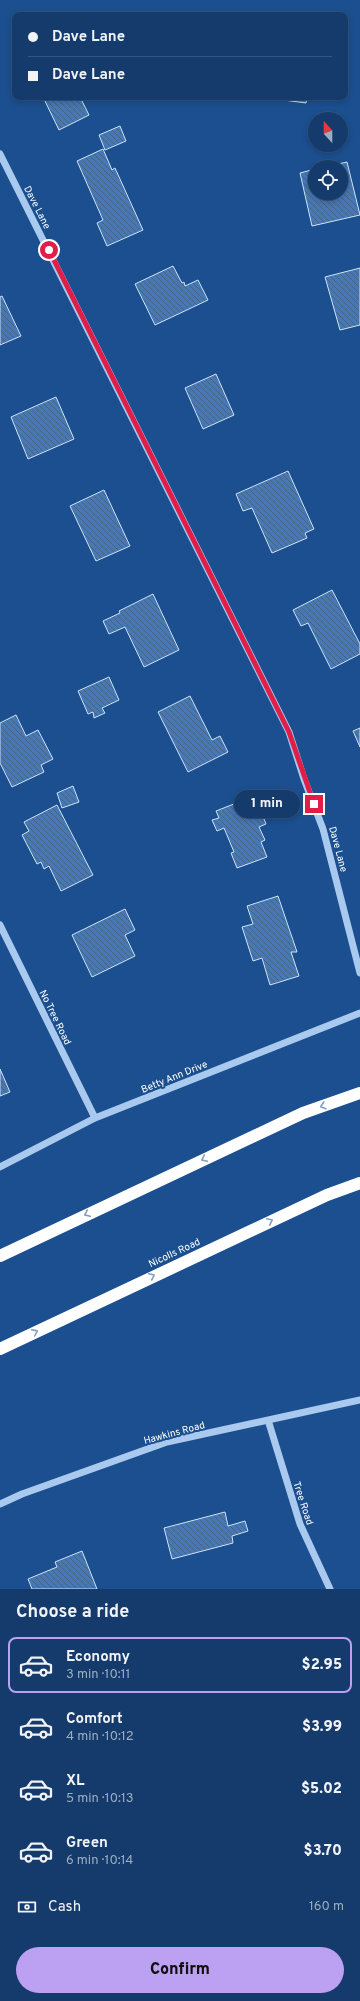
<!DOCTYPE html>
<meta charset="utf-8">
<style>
:root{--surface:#143b6b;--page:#214673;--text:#f1f3f6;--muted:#9dadc1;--line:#33557e;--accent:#bca0f2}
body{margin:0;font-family:Overpass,sans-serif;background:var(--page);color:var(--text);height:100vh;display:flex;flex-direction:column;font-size:15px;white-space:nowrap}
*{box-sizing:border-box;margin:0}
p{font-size:13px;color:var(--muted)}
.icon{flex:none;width:22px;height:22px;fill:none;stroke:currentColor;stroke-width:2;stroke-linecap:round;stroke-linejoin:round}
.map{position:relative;height:1589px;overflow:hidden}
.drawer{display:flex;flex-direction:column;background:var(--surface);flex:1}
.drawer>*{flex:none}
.hud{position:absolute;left:12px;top:12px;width:336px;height:88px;border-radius:8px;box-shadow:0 2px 6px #0003,0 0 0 1px var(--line);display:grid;align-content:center;height:88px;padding:0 16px;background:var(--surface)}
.needle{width:26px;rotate:339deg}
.controls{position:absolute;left:308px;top:112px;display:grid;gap:8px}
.controls a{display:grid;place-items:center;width:40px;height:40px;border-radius:50%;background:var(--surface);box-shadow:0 2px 6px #0003,0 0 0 1px var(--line);font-size:20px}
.end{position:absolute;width:18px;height:18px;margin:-9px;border:5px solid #e11d48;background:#fff;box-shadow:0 0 0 2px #fff}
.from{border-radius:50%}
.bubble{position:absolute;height:28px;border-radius:14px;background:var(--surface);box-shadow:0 2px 6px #0003,0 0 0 1px var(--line);font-size:13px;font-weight:800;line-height:28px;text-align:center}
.hud b{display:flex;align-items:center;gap:14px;height:38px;font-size:15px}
.hud b+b{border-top:1px solid var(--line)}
.hud i{width:10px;height:10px;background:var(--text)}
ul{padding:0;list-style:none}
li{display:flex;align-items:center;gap:12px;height:56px;margin:0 8px 6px;padding:0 8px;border:2px solid transparent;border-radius:8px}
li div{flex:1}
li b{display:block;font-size:15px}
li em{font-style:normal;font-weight:800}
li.current{border-color:var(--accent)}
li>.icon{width:36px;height:36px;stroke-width:1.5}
h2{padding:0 16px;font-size:18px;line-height:48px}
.pay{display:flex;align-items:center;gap:10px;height:44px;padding:0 16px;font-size:15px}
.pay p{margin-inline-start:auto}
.button{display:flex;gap:8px;margin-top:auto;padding:8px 16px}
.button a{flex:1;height:46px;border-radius:24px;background:var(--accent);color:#111;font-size:16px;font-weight:800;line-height:46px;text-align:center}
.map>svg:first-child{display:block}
</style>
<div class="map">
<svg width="360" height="1589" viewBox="0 0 360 1589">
<defs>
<pattern id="building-back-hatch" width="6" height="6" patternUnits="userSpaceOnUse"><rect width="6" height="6" fill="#4478b7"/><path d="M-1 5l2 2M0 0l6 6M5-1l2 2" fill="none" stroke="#486282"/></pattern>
</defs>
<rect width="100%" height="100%" fill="#1b4f8f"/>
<path fill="url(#building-back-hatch)" stroke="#cfe3fa" d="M 43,97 L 80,97 L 89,115 L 59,130 Z
M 261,97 L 307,97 L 306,103 Z
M 120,126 L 126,141 L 105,150 L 99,135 Z
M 103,149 L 112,170 L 115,168 L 143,230 L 107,246 L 97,223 L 103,220 L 77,161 Z
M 347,162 L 360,215 L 312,226 L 300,173 L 315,169 L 315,193 L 341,193 L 341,167 L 324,167 Z
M 173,266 L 182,283 L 184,282 L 185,286 L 198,280 L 208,300 L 155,325 L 135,284 Z
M 360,268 L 360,325 L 340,330 L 325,277 Z
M 2,296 L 21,336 L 0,345 L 0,297 Z
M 216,374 L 234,415 L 203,429 L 185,388 Z
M 56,397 L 74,439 L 28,459 L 11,417 Z
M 288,471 L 314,529 L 305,533 L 307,538 L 272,553 L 252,508 L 243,511 L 236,494 Z
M 104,490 L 130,546 L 96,561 L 70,506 Z
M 332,590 L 360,644 L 360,654 L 331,669 L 308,623 L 301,626 L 293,610 Z
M 153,594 L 179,650 L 144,667 L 125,627 L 109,634 L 103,621 L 120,613 L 119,611 Z
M 109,677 L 119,700 L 102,708 L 105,713 L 94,718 L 93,712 L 88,714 L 78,691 Z
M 190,696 L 212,740 L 220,736 L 228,752 L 188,772 L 158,712 Z
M 16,715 L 26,736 L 38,730 L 53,759 L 41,765 L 44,772 L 12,787 L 0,763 L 0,723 Z
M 360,728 L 360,747 L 353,731 Z
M 73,786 L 79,802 L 62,808 L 57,793 Z
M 249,798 L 256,816 L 262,814 L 266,824 L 259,827 L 265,840 L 261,842 L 267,857 L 237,868 L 231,853 L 234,852 L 224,828 L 217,831 L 212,820 L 219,818 L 216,811 Z
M 57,805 L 93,875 L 61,891 L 49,866 L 44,869 L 41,862 L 37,864 L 22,835 L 29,831 L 24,822 Z
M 278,896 L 297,952 L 291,952 L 299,976 L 270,985 L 262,958 L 253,961 L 242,927 L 253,924 L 247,906 Z
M 125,909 L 135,930 L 125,935 L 135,956 L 92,977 L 72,935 Z
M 0,1069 L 10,1092 L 0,1096 Z
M 225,1512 L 228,1526 L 245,1521 L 248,1531 L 232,1536 L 233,1543 L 172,1559 L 164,1528 Z
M 82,1551 L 97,1589 L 32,1589 L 28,1579 L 57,1567 L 55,1562 Z"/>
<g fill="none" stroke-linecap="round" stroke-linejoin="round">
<path stroke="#a9c9ee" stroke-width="7" d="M 0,154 L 289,732 L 304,779 L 323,829 L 360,973
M 0,925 L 95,1118
M 0,1167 L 95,1118 L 360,1013
M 268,1420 L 300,1524 L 330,1589
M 0,1504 L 22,1494 L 167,1442 L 360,1400"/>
<path stroke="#fff" stroke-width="12" d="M 0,1256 L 303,1113 L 360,1093
M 0,1349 L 327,1195 L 360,1183"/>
</g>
<defs><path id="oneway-chevron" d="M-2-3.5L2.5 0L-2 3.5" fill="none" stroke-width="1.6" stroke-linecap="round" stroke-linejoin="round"/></defs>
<g stroke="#829ec1">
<use href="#oneway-chevron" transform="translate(323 1106) rotate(161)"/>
<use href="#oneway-chevron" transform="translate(204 1159) rotate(155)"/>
<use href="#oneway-chevron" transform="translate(87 1214) rotate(155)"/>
<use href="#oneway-chevron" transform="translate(270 1221) rotate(-25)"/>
<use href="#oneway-chevron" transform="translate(152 1276) rotate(-25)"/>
<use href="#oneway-chevron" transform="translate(35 1332) rotate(-26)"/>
</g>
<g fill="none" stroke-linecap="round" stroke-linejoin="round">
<path stroke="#e11d48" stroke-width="5" d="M 49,250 L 289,732 L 314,804"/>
</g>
<g text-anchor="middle" stroke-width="4" stroke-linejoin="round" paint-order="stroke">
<g font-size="10" fill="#fff" stroke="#1b4f8f">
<text transform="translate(38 207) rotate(63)" y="4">Dave Lane</text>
<text transform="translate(339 849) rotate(75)" y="4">Dave Lane</text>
<text transform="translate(56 1017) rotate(64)" y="4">No Tree Road</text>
<text transform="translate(174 1076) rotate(-22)" y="4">Betty Ann Drive</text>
<text transform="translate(174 1252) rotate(-25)" y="4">Nicolls Road</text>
<text transform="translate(174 1432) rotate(-15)" y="4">Hawkins Road</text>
<text transform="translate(304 1503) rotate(72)" y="4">Tree Road</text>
</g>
</g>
</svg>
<div class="controls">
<a><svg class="needle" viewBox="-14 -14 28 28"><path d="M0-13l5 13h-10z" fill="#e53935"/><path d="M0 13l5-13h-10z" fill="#9dadc1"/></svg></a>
<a><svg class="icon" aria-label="locate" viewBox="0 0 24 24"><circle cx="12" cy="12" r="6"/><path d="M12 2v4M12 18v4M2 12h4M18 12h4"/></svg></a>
</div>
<i class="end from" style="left:49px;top:250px"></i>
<i class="end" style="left:314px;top:804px"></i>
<div class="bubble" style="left:234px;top:790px;width:66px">1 min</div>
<div class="hud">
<b><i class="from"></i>Dave Lane</b>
<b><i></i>Dave Lane</b>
</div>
</div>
<section class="drawer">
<h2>Choose a ride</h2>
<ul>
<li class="current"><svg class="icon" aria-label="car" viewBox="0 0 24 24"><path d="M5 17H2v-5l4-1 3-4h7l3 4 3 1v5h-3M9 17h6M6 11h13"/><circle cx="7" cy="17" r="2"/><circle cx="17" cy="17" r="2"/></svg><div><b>Economy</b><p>3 min · 10:11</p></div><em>$2.95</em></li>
<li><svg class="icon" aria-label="car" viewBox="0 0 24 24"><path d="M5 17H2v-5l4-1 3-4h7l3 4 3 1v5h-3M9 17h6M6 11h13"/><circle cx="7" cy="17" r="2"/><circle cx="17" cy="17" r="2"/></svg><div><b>Comfort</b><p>4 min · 10:12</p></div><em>$3.99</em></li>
<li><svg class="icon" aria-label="car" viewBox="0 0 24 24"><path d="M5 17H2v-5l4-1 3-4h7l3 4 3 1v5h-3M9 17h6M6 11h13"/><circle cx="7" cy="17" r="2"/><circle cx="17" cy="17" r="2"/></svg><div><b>XL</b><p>5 min · 10:13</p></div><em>$5.02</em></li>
<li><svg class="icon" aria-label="car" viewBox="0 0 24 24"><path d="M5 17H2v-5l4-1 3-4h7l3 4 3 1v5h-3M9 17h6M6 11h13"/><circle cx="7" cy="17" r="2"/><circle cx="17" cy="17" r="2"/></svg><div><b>Green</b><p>6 min · 10:14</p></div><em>$3.70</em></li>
</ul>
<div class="pay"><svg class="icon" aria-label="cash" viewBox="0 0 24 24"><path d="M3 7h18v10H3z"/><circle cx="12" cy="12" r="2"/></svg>Cash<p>160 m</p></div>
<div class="button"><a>Confirm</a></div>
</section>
